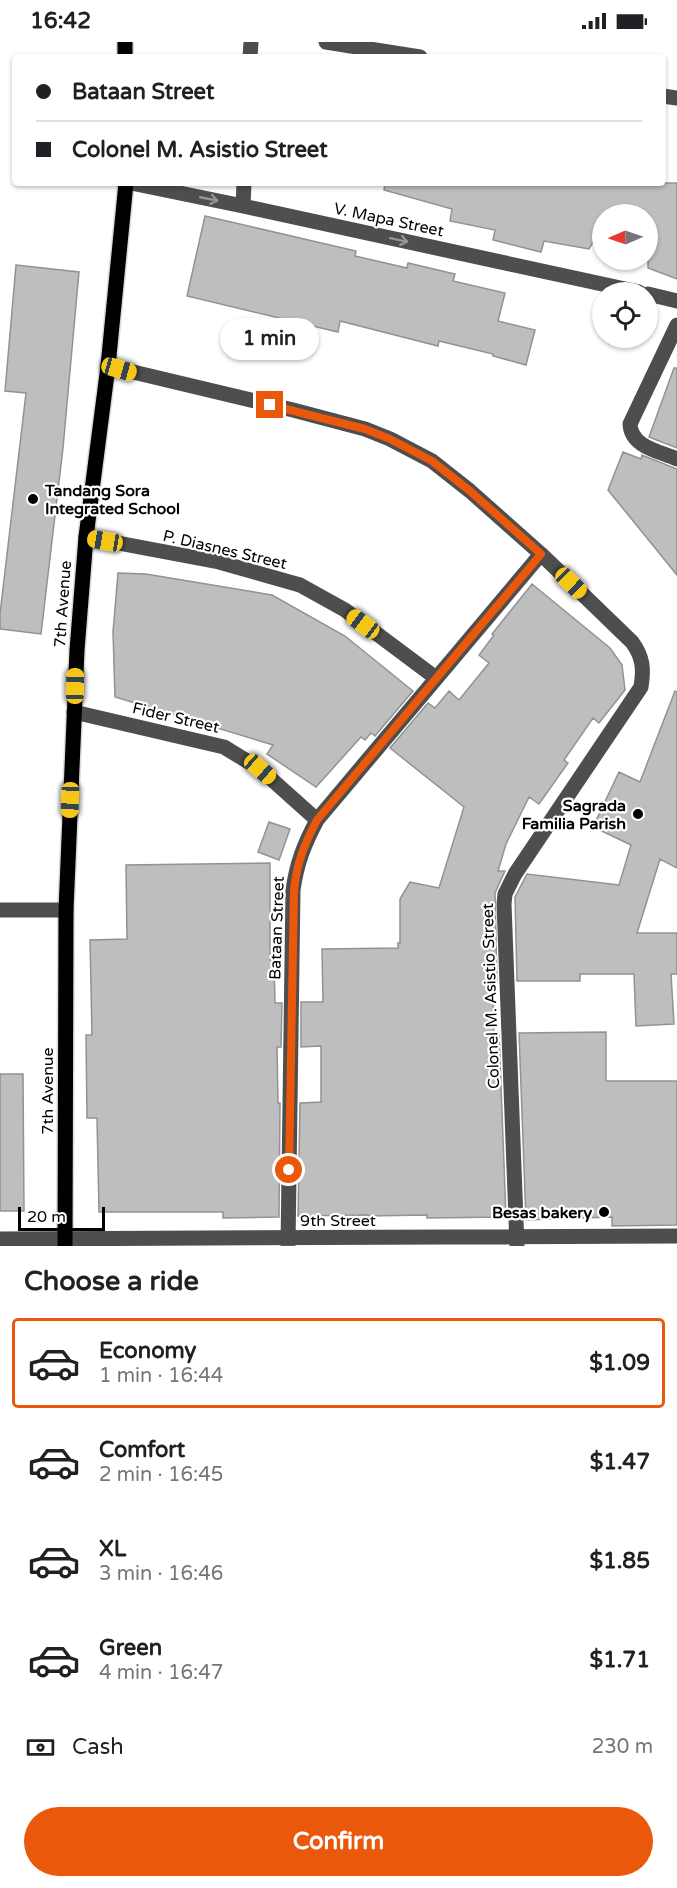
<!DOCTYPE html>
<meta charset="utf-8">
<style>
:root{--surface:#fff;--page:#f6f6f6;--text:#202124;--muted:#757577;--line:#e0e0e0;--accent:#ea580c}
body{margin:0;font-family:"Varela Round",sans-serif;background:var(--page);color:var(--text);height:100vh;display:flex;flex-direction:column;font-size:22px;white-space:nowrap}
*{box-sizing:border-box;margin:0}
p{font-size:20px;color:var(--muted)}
.icon{flex:none;width:33px;height:33px;fill:none;stroke:currentColor;stroke-width:2;stroke-linecap:round;stroke-linejoin:round}
.map{position:relative;height:1204px;overflow:hidden}
.details{display:flex;flex-direction:column;background:var(--surface);flex:1}
.details>*{flex:none}
.top-card{position:absolute;left:12px;top:12px;width:654px;height:132px;border-radius:6px;box-shadow:0 2px 4px #0004;display:grid;align-content:center;height:132px;padding:0 24px;background:var(--surface)}
.needle{width:39px;rotate:268deg}
.tools{position:absolute;left:592px;top:162px;display:grid;gap:12px}
.tools a{display:grid;place-items:center;width:66px;height:66px;border-radius:50%;background:var(--surface);box-shadow:0 2px 4px #0004;font-size:30px}
.scale{position:absolute;left:18px;bottom:15px;width:87px;box-sizing:border-box;padding-left:6px;border:3px solid #000;border-top:0;font-size:16px;line-height:21px;white-space:nowrap;color:#000;-webkit-text-stroke:4px #fff;paint-order:stroke}
.end{position:absolute;width:27px;height:27px;margin:-14px;border:8px solid #ea580c;background:#fff;box-shadow:0 0 0 3px #fff}
.from{border-radius:50%}
.bubble{position:absolute;height:42px;border-radius:21px;background:var(--surface);box-shadow:0 2px 4px #0004;font-size:20px;font-weight:700;line-height:42px;text-align:center}
.car{position:absolute;width:18px;height:36px;margin:-18px -9px;border-radius:8px;box-shadow:0 0 4px 2px #0007;background:linear-gradient(#f5c518 24%,#345 0 40%,#f5c518 0 76%,#345 0 86%,#f5c518 0)}
.top-card b{display:flex;align-items:center;gap:21px;height:57px;font-size:22px}
.top-card b+b{border-top:2px solid var(--line)}
.top-card i{width:15px;height:15px;background:var(--text)}
ul{padding:0;list-style:none}
li{display:flex;align-items:center;gap:18px;height:90px;margin:0 12px 9px;padding:0 12px;border:3px solid transparent;border-radius:6px}
li div{flex:1}
li b{display:block;font-size:22px}
li em{font-style:normal;font-weight:700}
li.selected{border-color:var(--accent)}
li>.icon{width:54px;height:54px;stroke-width:1.5}
h2{padding:0 24px;font-size:27px;line-height:72px}
.pay{display:flex;align-items:center;gap:15px;height:66px;padding:0 24px;font-size:22px}
.pay p{margin-inline-start:auto}
.primary-button{display:flex;gap:12px;margin-top:auto;padding:12px 24px}
.primary-button a{flex:1;height:69px;border-radius:36px;background:var(--accent);color:#fff;font-size:24px;font-weight:700;line-height:69px;text-align:center}
.status{display:flex;justify-content:space-between;align-items:center;height:42px;padding:0 30px;background:var(--surface);direction:ltr}
.status svg{height:16px;fill:currentColor}
.map>svg:first-child{display:block}
</style>
<div class="status"><b>16:42</b><svg viewBox="0 0 49 12"><path d="M0 12V9h3v3zM5 12V6h3v6zM10 12V3h3v9zM15 12V0h3v12zM26 1h20v11H26zM47 4h2v5h-2z"/></svg></div>
<div class="map">
<svg width="677" height="1204" viewBox="0 0 677 1204">
<rect width="100%" height="100%" fill="#fff"/>
<path fill="#bebebe" stroke="#929292" stroke-width="1.5" d="M 385,141 L 677,141 L 677,237 L 648,226 L 648,172 L 603,172 L 603,184 L 589,207 L 544,199 L 541,210 L 493,198 L 495,188 L 450,179 L 452,167 L 384,148 Z
M 205,174 L 356,209 L 355,214 L 407,226 L 408,221 L 455,232 L 453,239 L 505,251 L 498,279 L 535,288 L 526,323 L 493,314 L 493,312 L 439,299 L 438,304 L 340,279 L 338,290 L 187,254 Z
M 16,223 L 79,230 L 63,406 L 41,592 L 0,587 L 0,572 L 26,351 L 5,349 Z
M 674,326 L 677,326 L 677,406 L 649,395 Z
M 623,410 L 641,417 L 642,413 L 677,427 L 677,533 L 608,448 Z
M 118,531 L 146,532 L 272,553 L 345,594 L 413,649 L 375,694 L 371,691 L 365,698 L 361,695 L 316,745 L 267,712 L 273,703 L 115,655 L 113,590 Z
M 532,542 L 610,606 L 622,623 L 625,648 L 599,681 L 593,676 L 564,718 L 568,721 L 539,762 L 529,755 L 506,802 L 498,829 L 505,829 L 495,851 L 497,939 L 493,939 L 494,991 L 499,991 L 506,1175 L 427,1176 L 427,1173 L 368,1174 L 368,1173 L 298,1174 L 300,1061 L 321,1060 L 321,1004 L 301,1005 L 301,960 L 323,960 L 322,907 L 398,906 L 398,901 L 400,901 L 400,857 L 410,840 L 439,846 L 464,765 L 390,706 L 428,661 L 435,666 L 449,649 L 459,658 L 489,621 L 479,613 L 494,593 L 492,592 Z
M 675,649 L 677,650 L 677,826 L 660,817 L 637,891 L 677,891 L 677,932 L 671,932 L 674,982 L 636,984 L 634,932 L 580,932 L 580,939 L 517,939 L 515,855 L 527,832 L 619,843 L 631,803 L 593,785 L 619,730 L 640,740 Z
M 269,780 L 290,787 L 279,818 L 258,810 Z
M 270,821 L 270,918 L 274,918 L 275,961 L 282,961 L 281,1005 L 277,1005 L 278,1061 L 280,1061 L 279,1175 L 223,1176 L 223,1170 L 99,1170 L 97,1076 L 87,1076 L 86,993 L 92,993 L 90,898 L 127,897 L 126,823 Z
M 606,990 L 606,1039 L 677,1039 L 677,1183 L 612,1184 L 612,1175 L 526,1178 L 519,991 Z
M 0,1032 L 23,1032 L 24,1169 L 0,1169 Z"/>
<g fill="none" stroke-linecap="round" stroke-linejoin="round">
<defs>
<path id="major" d="M 125,0 L 125,15
M 65,1204 L 66,868 L 77,608 L 86,495 L 108,324 L 126,141"/>
</defs>
<use href="#major" stroke="#dbdbdb" stroke-width="18"/>
<path stroke="#4e4e4e" stroke-width="15" d="M 326,0 L 420,15
M 250,15 L 251,0
M 663,54 L 677,56
M 131,141 L 243,164 L 639,250
M 243,164 L 244,141
M 648,252 L 677,259
M 677,283 L 630,382 C 631,405 659,409 677,417
M 108,324 L 293,368 L 365,387 L 390,397 L 432,419 L 470,449 L 541,512 L 632,600 C 643,615 644,627 641,645 L 515,832 L 505,852 L 504,862 L 517,1204
M 86,495 L 219,520 L 300,543 L 345,568 L 436,636
M 74,670 L 224,705 L 260,727 L 317,778
M 0,868 L 66,868
M 0,1197 L 677,1194
M 288,1204 L 293,848 C 297,820 304,803 317,778 L 541,512"/>
<use href="#major" stroke="#000" stroke-width="15"/>
</g>
<defs><path id="oneway-shaft" d="M-6 0H5M1.5-3L5.5 0L1.5 3" fill="none" stroke-width="1.6" stroke-linecap="round" stroke-linejoin="round" transform="scale(1.5)"/></defs>
<g stroke="#959595">
<use href="#oneway-shaft" transform="translate(209 157) rotate(11)"/>
<use href="#oneway-shaft" transform="translate(399 198) rotate(12)"/>
</g>
<g fill="none" stroke-linecap="round" stroke-linejoin="round">
<path stroke="#ea580c" stroke-width="8" d="M 270,363 L 365,387 L 390,397 L 432,419 L 470,449 L 541,512 L 317,778 C 304,803 297,820 294,848 L 289,1128"/>
</g>
<g fill="#000" stroke="#fff" stroke-width="2">
<circle cx="33" cy="457" r="6"/>
<circle cx="638" cy="772" r="6"/>
<circle cx="604" cy="1170" r="6"/>
</g>
<g text-anchor="middle" stroke-width="4.5" stroke-linejoin="round" paint-order="stroke">
<g font-size="16" fill="#000" stroke="#fff">
<text transform="translate(389 177) rotate(12)" y="6">V. Mapa Street</text>
<text transform="translate(225 507) rotate(13)" y="6">P. Diasnes Street</text>
<text transform="translate(62 562) rotate(-86)" y="6">7th Avenue</text>
<text transform="translate(176 675) rotate(13)" y="6">Fider Street</text>
<text transform="translate(276 886) rotate(-88)" y="6">Bataan Street</text>
<text transform="translate(490 954) rotate(-92)" y="6">Colonel M. Asistio Street</text>
<text transform="translate(47 1049) rotate(-90)" y="6">7th Avenue</text>
<text x="338" y="1184">9th Street</text>
</g>
<g font-size="16" font-weight="bold" fill="#000" stroke="#fff" text-anchor="end">
<text x="45" y="454" text-anchor="start">Tandang Sora<tspan x="45" dy="18">Integrated School</tspan></text>
<text x="626" y="769">Sagrada<tspan x="626" dy="18">Familia Parish</tspan></text>
<text x="592" y="1176">Besas bakery</text>
</g>
</g>
</svg>
<div class="tools">
<a><svg class="needle" viewBox="-14 -14 28 28"><path d="M0-13l5 13h-10z" fill="#e53935"/><path d="M0 13l5-13h-10z" fill="#757577"/></svg></a>
<a><svg class="icon" aria-label="locate" viewBox="0 0 24 24"><circle cx="12" cy="12" r="6"/><path d="M12 2v4M12 18v4M2 12h4M18 12h4"/></svg></a>
</div>
<div class="scale">20 m</div>
<i class="end from" style="left:289px;top:1128px"></i>
<i class="end" style="left:270px;top:363px"></i>
<div class="bubble" style="left:220px;top:276px;width:99px">1 min</div>
<i class="car" style="left:119px;top:327px;rotate:106deg"></i>
<i class="car" style="left:105px;top:499px;rotate:280deg"></i>
<i class="car" style="left:571px;top:541px;rotate:134deg"></i>
<i class="car" style="left:363px;top:582px;rotate:307deg"></i>
<i class="car" style="left:75px;top:644px;rotate:1deg"></i>
<i class="car" style="left:260px;top:727px;rotate:131deg"></i>
<i class="car" style="left:70px;top:758px;rotate:182deg"></i>
<div class="top-card">
<b><i class="from"></i>Bataan Street</b>
<b><i></i>Colonel M. Asistio Street</b>
</div>
</div>
<section class="details">
<h2>Choose a ride</h2>
<ul>
<li class="selected"><svg class="icon" aria-label="car" viewBox="0 0 24 24"><path d="M5 17H2v-5l4-1 3-4h7l3 4 3 1v5h-3M9 17h6M6 11h13"/><circle cx="7" cy="17" r="2"/><circle cx="17" cy="17" r="2"/></svg><div><b>Economy</b><p>1 min · 16:44</p></div><em>$1.09</em></li>
<li><svg class="icon" aria-label="car" viewBox="0 0 24 24"><path d="M5 17H2v-5l4-1 3-4h7l3 4 3 1v5h-3M9 17h6M6 11h13"/><circle cx="7" cy="17" r="2"/><circle cx="17" cy="17" r="2"/></svg><div><b>Comfort</b><p>2 min · 16:45</p></div><em>$1.47</em></li>
<li><svg class="icon" aria-label="car" viewBox="0 0 24 24"><path d="M5 17H2v-5l4-1 3-4h7l3 4 3 1v5h-3M9 17h6M6 11h13"/><circle cx="7" cy="17" r="2"/><circle cx="17" cy="17" r="2"/></svg><div><b>XL</b><p>3 min · 16:46</p></div><em>$1.85</em></li>
<li><svg class="icon" aria-label="car" viewBox="0 0 24 24"><path d="M5 17H2v-5l4-1 3-4h7l3 4 3 1v5h-3M9 17h6M6 11h13"/><circle cx="7" cy="17" r="2"/><circle cx="17" cy="17" r="2"/></svg><div><b>Green</b><p>4 min · 16:47</p></div><em>$1.71</em></li>
</ul>
<div class="pay"><svg class="icon" aria-label="cash" viewBox="0 0 24 24"><path d="M3 7h18v10H3z"/><circle cx="12" cy="12" r="2"/></svg>Cash<p>230 m</p></div>
<div class="primary-button"><a>Confirm</a></div>
</section>
